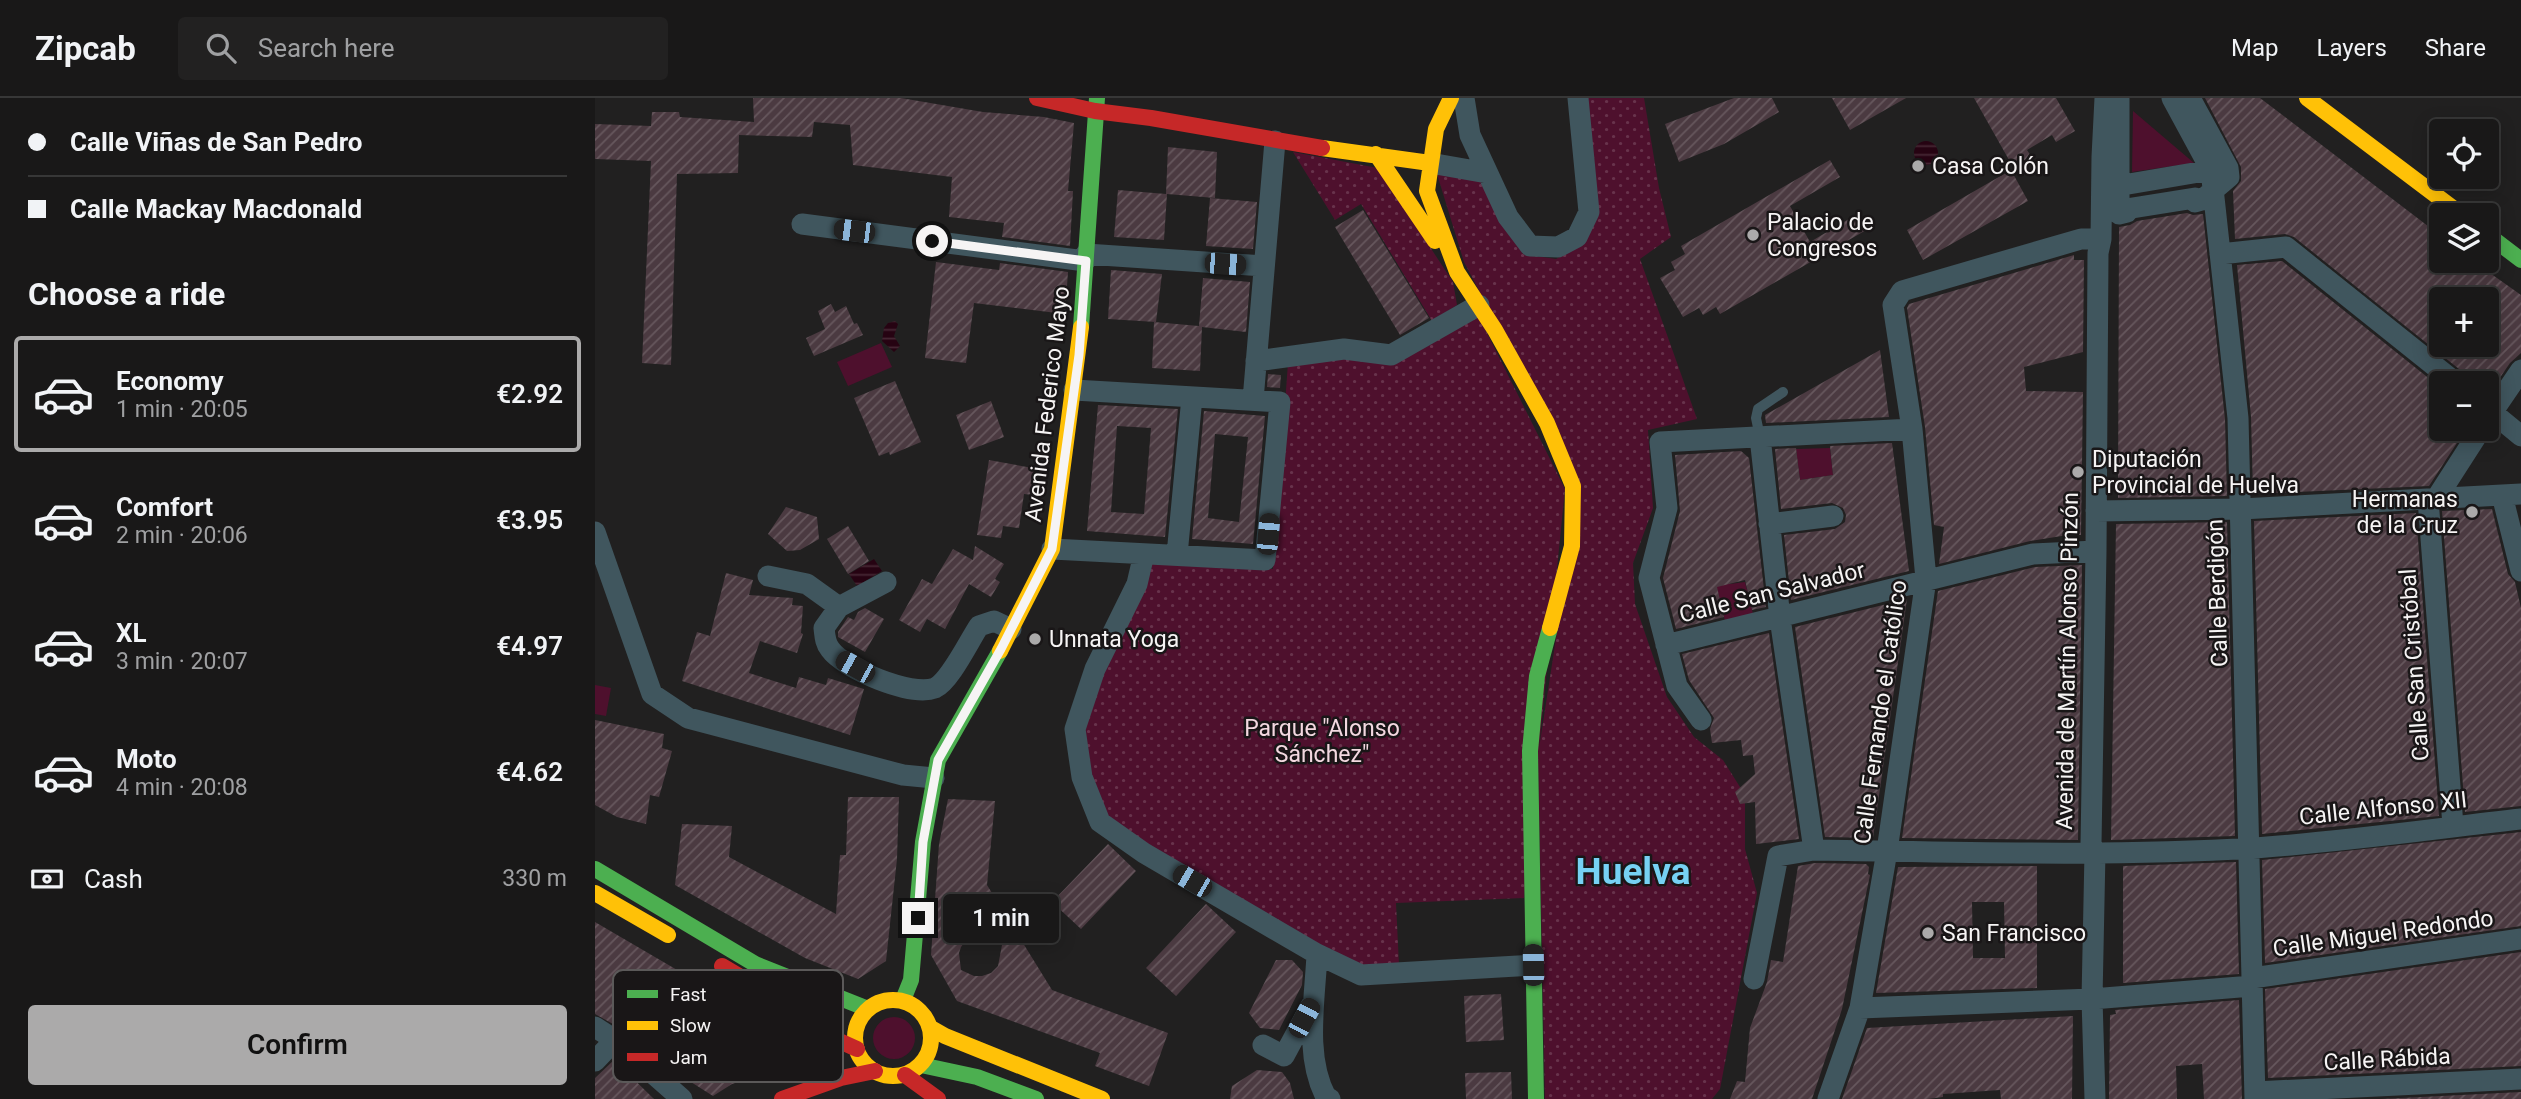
<!DOCTYPE html>
<meta charset="utf-8">
<style>
:root{--surface:#191818;--page:#222121;--text:#f1f3f6;--muted:#9fa0a2;--line:#373737;--accent:#abaaaa}
body{margin:0;font-family:Roboto,sans-serif;background:var(--page);color:var(--text);height:100vh;display:flex;flex-direction:column;font-size:26px;white-space:nowrap}
*{box-sizing:border-box;margin:0}
p{font-size:23px;color:var(--muted)}
.icon{flex:none;width:38px;height:38px;fill:none;stroke:currentColor;stroke-width:2;stroke-linecap:round;stroke-linejoin:round}
.map{position:relative;flex:1;overflow:hidden}
.side{display:flex;flex-direction:column;background:var(--surface);width:595px}
.side>*{flex:none}
.banner{display:grid;align-content:center;height:154px;padding:0 28px;background:var(--surface)}
.fabs{position:absolute;left:1834px;top:21px;display:grid;gap:14px}
.fabs a{display:grid;place-items:center;width:70px;height:70px;border-radius:7px;background:var(--surface);box-shadow:0 4px 18px #0003,0 0 0 2px var(--line);font-size:35px}
.end{position:absolute;width:32px;height:32px;margin:-16px;border:9px solid #f6f4f4;background:#111;box-shadow:0 0 0 4px #111}
.from{border-radius:50%}
.bubble{position:absolute;height:49px;border-radius:7px;background:var(--surface);box-shadow:0 4px 18px #0003,0 0 0 2px var(--line);font-size:23px;font-weight:600;line-height:49px;text-align:center}
.car{position:absolute;width:21px;height:42px;margin:-21px -10px;border-radius:9px;box-shadow:0 0 5px 2px #0007;background:linear-gradient(#222 24%,#8ab4d8 0 40%,#222 0 76%,#8ab4d8 0 86%,#222 0)}
.banner b{display:flex;align-items:center;gap:24px;height:66px;font-size:26px}
.banner b+b{border-top:2px solid var(--line)}
.banner i{width:18px;height:18px;background:var(--text)}
ul{padding:0;list-style:none}
li{display:flex;align-items:center;gap:21px;height:116px;margin:0 14px 10px;padding:0 14px;border:4px solid transparent;border-radius:7px}
li div{flex:1}
li b{display:block;font-size:26px}
li em{font-style:normal;font-weight:600}
li.selected{border-color:var(--accent)}
li>.icon{width:63px;height:63px;stroke-width:1.5}
h2{padding:0 28px;font-size:32px;line-height:84px}
.pay{display:flex;align-items:center;gap:18px;height:77px;padding:0 28px;font-size:26px}
.pay p{margin-inline-start:auto}
.primary-button{display:flex;gap:14px;margin-top:auto;padding:14px 28px}
.primary-button a{flex:1;height:80px;border-radius:7px;background:var(--accent);color:#111;font-size:28px;font-weight:600;line-height:80px;text-align:center}
header{display:flex;align-items:center;gap:42px;box-sizing:border-box;height:98px;padding:0 35px;background:var(--surface);border-bottom:2px solid var(--line)}
header strong{font-size:33px}
nav{display:flex;gap:38px;margin-inline-start:auto;font-size:24px}
.search{width:490px;height:63px;background:var(--page);display:flex;align-items:center;gap:18px;box-sizing:border-box;padding:0 24px;border-radius:7px;color:var(--muted);font-size:26px}
main{display:flex;flex:1;min-height:0}
.map>svg:first-child{display:block}
</style>
<header>
<strong>Zipcab</strong>
<div class="search"><svg class="icon" aria-label="search" viewBox="0 0 24 24"><circle cx="10" cy="10" r="6"/><path d="M15 15l6 6"/></svg>Search here</div>
<nav><a>Map</a><a>Layers</a><a>Share</a></nav>
</header>
<main>
<section class="side">
<div class="banner">
<b><i class="from"></i>Calle Viñas de San Pedro</b>
<b><i></i>Calle Mackay Macdonald</b>
</div>
<h2>Choose a ride</h2>
<ul>
<li class="selected"><svg class="icon" aria-label="car" viewBox="0 0 24 24"><path d="M5 17H2v-5l4-1 3-4h7l3 4 3 1v5h-3M9 17h6M6 11h13"/><circle cx="7" cy="17" r="2"/><circle cx="17" cy="17" r="2"/></svg><div><b>Economy</b><p>1 min · 20:05</p></div><em>€2.92</em></li>
<li><svg class="icon" aria-label="car" viewBox="0 0 24 24"><path d="M5 17H2v-5l4-1 3-4h7l3 4 3 1v5h-3M9 17h6M6 11h13"/><circle cx="7" cy="17" r="2"/><circle cx="17" cy="17" r="2"/></svg><div><b>Comfort</b><p>2 min · 20:06</p></div><em>€3.95</em></li>
<li><svg class="icon" aria-label="car" viewBox="0 0 24 24"><path d="M5 17H2v-5l4-1 3-4h7l3 4 3 1v5h-3M9 17h6M6 11h13"/><circle cx="7" cy="17" r="2"/><circle cx="17" cy="17" r="2"/></svg><div><b>XL</b><p>3 min · 20:07</p></div><em>€4.97</em></li>
<li><svg class="icon" aria-label="car" viewBox="0 0 24 24"><path d="M5 17H2v-5l4-1 3-4h7l3 4 3 1v5h-3M9 17h6M6 11h13"/><circle cx="7" cy="17" r="2"/><circle cx="17" cy="17" r="2"/></svg><div><b>Moto</b><p>4 min · 20:08</p></div><em>€4.62</em></li>
</ul>
<div class="pay"><svg class="icon" aria-label="cash" viewBox="0 0 24 24"><path d="M3 7h18v10H3z"/><circle cx="12" cy="12" r="2"/></svg>Cash<p>330 m</p></div>
<div class="primary-button"><a>Confirm</a></div>
</section>
<div class="map">
<svg width="1926" height="1001" viewBox="0 0 1926 1001">
<defs>
<pattern id="park-dots" width="8" height="8" patternUnits="userSpaceOnUse" patternTransform="scale(1.75)"><rect width="8" height="8" fill="#4e102d"/><path d="M2 2h.1M6 6h.1" fill="none" stroke="#68334c" stroke-width="1.8" stroke-linecap="round"/></pattern>
<pattern id="water-rules" width="6" height="5" patternUnits="userSpaceOnUse" patternTransform="scale(1.75)"><rect width="6" height="5" fill="#260312"/><path d="M0 2.5h6" fill="none" stroke="#462835"/></pattern>
<pattern id="building-hatch" width="6" height="6" patternUnits="userSpaceOnUse" patternTransform="scale(1.75)"><rect width="6" height="6" fill="#4b3a41"/><path d="M-1 1l2-2M0 6l6-6M5 7l2-2" fill="none" stroke="#66575d"/></pattern>
</defs>
<rect width="100%" height="100%" fill="#212020"/>
<path fill="#4e102d" d="M 1538,13 L 1599,65 L 1537,74 Z
M 286,245 L 297,269 L 253,288 L 242,264 Z
M 1235,350 L 1238,377 L 1205,382 L 1201,351 Z
M 1132,472 L 1135,486 L 1150,484 L 1158,516 L 1130,523 L 1118,475 Z
M 0,587 L 16,590 L 11,618 L 0,616 Z
M278 940a21 21 0 1 1 42 0a21 21 0 1 1-42 0Z"/>
<path fill="url(#park-dots)" d="M 992,0 L 1049,0 L 1064,90 L 1076,139 L 1045,161 L 1102,321 L 1053,332 L 1058,410 L 1038,465 L 1040,506 L 1072,599 L 1099,639 L 1128,662 L 1150,697 L 1150,751 L 1162,795 L 1125,991 L 1117,1001 L 950,1001 L 943,657 L 985,385 L 869,164 L 842,76 L 886,84 L 928,156 L 961,161 L 989,145 L 1002,121 Z
M 698,54 L 783,70 L 858,184 L 862,207 L 837,223 L 766,106 L 740,122 Z
M 882,215 L 970,391 L 929,800 L 801,805 L 804,867 L 768,871 L 564,754 L 511,717 L 494,676 L 489,631 L 512,565 L 557,465 L 678,471 L 693,265 L 745,259 L 800,264 Z"/>
<path fill="url(#water-rules)" d="M1319 55a12 12 0 1 1 24 0a12 12 0 1 1-24 0Z
M 300,223 L 303,226 L 299,238 L 305,248 L 299,254 L 287,243 L 289,230 L 293,225 Z
M 279,461 L 287,473 L 262,488 L 254,476 Z"/>
<path fill="url(#building-hatch)" fill-rule="evenodd" d="M 158,0 L 306,0 L 388,14 L 449,19 L 479,25 L 473,93 L 478,93 L 475,148 L 407,139 L 409,125 L 354,119 L 357,79 L 258,67 L 255,27 L 219,24 L 217,39 L 144,37 L 143,75 L 82,76 L 76,267 L 47,265 L 56,63 L 0,61 L 0,26 L 56,28 L 57,14 L 84,14 L 85,19 L 159,24 Z
M 1139,0 L 1177,0 L 1184,14 L 1129,46 L 1084,64 L 1070,26 Z
M 1237,0 L 1311,0 L 1255,32 Z
M 1379,0 L 1461,0 L 1480,33 L 1461,44 L 1457,37 L 1432,52 L 1436,58 L 1418,69 Z
M 1610,0 L 1665,0 L 1846,138 L 1846,163 L 1878,163 L 1926,197 L 1926,255 L 1915,265 L 1893,297 L 1892,285 L 1877,285 L 1869,275 L 1699,139 L 1690,136 L 1640,141 L 1638,93 L 1646,83 L 1646,69 ZM 1846,201 L 1892,201 L 1892,247 L 1846,247 Z
M 573,49 L 622,54 L 620,100 L 572,96 L 569,142 L 519,139 L 523,92 L 571,96 Z
M 1235,62 L 1245,79 L 1195,108 L 1215,144 L 1264,115 L 1273,131 L 1125,216 L 1121,209 L 1108,217 L 1104,210 L 1088,219 L 1065,180 L 1080,172 L 1076,164 L 1090,156 L 1086,148 Z
M 1416,72 L 1433,103 L 1328,162 L 1312,132 Z
M 615,100 L 662,104 L 658,151 L 611,148 Z
M 768,112 L 834,220 L 805,237 L 740,129 Z
M 1592,115 L 1598,117 L 1608,116 L 1630,321 L 1632,398 L 1523,400 L 1524,129 L 1535,127 L 1542,123 Z
M 1479,157 L 1479,162 L 1489,162 L 1488,254 L 1429,269 L 1431,293 L 1488,294 L 1486,437 L 1473,437 L 1435,443 L 1344,466 L 1349,429 L 1339,427 L 1330,329 L 1312,210 L 1314,206 Z
M 1687,163 L 1846,290 L 1846,331 L 1871,331 L 1834,388 L 1658,396 L 1656,319 L 1642,167 Z
M 341,164 L 404,172 L 405,165 L 473,174 L 470,216 L 379,205 L 371,265 L 330,260 Z
M 516,172 L 567,176 L 561,224 L 513,221 Z
M 608,180 L 655,184 L 651,234 L 607,229 L 605,273 L 557,270 L 559,224 L 604,228 Z
M 236,206 L 240,214 L 251,208 L 259,226 L 262,225 L 268,237 L 219,258 L 211,240 L 230,231 L 223,213 Z
M 1285,252 L 1294,319 L 1171,325 L 1170,317 Z
M 673,276 L 686,277 L 685,290 L 672,289 Z
M 300,283 L 326,344 L 295,357 L 294,354 L 284,358 L 259,300 Z
M 396,303 L 409,339 L 374,352 L 361,317 Z
M 503,307 L 583,311 L 570,439 L 492,433 ZM 522,328 L 556,330 L 549,416 L 516,414 Z
M 609,313 L 670,318 L 658,446 L 597,441 ZM 620,336 L 653,339 L 644,424 L 613,420 Z
M 1297,345 L 1314,473 L 1196,502 L 1189,437 L 1240,431 L 1250,424 L 1251,417 L 1248,410 L 1237,405 L 1186,411 L 1180,351 L 1201,350 L 1205,382 L 1238,377 L 1235,348 Z
M 1146,353 L 1154,360 L 1171,509 L 1157,512 L 1150,482 L 1122,489 L 1129,519 L 1081,531 L 1068,480 L 1085,413 L 1080,357 Z
M 394,362 L 443,371 L 439,397 L 429,396 L 424,430 L 408,428 L 406,440 L 382,437 Z
M 191,409 L 222,419 L 224,441 L 205,452 L 192,453 L 173,436 Z
M 1897,411 L 1913,476 L 1920,484 L 1926,510 L 1926,708 L 1870,714 L 1847,413 Z
M 1821,415 L 1844,718 L 1667,736 L 1659,423 Z
M 1632,424 L 1640,738 L 1516,742 L 1521,426 Z
M 253,428 L 274,463 L 253,476 L 232,441 Z
M 380,448 L 409,466 L 400,481 L 405,484 L 396,499 L 374,486 L 350,531 L 332,521 L 325,534 L 304,522 L 327,481 L 337,486 L 358,451 L 378,462 Z
M 1487,467 L 1483,742 L 1307,740 L 1343,493 L 1440,469 Z
M 131,475 L 158,482 L 154,497 L 198,500 L 197,507 L 208,508 L 206,535 L 208,536 L 202,555 L 165,543 L 154,575 L 201,590 L 204,579 L 231,587 L 233,580 L 269,591 L 255,637 L 87,583 L 102,534 L 115,538 Z
M 1312,501 L 1278,740 L 1230,739 L 1200,529 Z
M 270,510 L 289,521 L 270,554 L 243,539 L 243,534 L 253,519 L 259,522 L 263,514 Z
M 1174,535 L 1204,741 L 1161,746 L 1160,704 L 1145,706 L 1140,694 L 1160,676 L 1158,657 L 1148,658 L 1146,642 L 1117,645 L 1115,631 L 1119,620 L 1094,582 L 1087,556 Z
M 0,622 L 69,636 L 67,650 L 77,653 L 64,699 L 55,697 L 51,726 L 22,719 L 0,707 Z
M 253,699 L 304,699 L 302,761 L 291,863 L 263,881 L 210,860 L 80,787 L 87,726 L 137,728 L 134,759 L 241,816 L 245,757 L 251,757 Z
M 353,701 L 400,703 L 392,787 L 457,892 L 573,935 L 554,988 L 500,968 L 505,955 L 362,903 L 336,857 L 344,746 ZM 381,836 L 390,836 L 407,847 L 403,868 L 396,875 L 387,878 L 379,878 L 366,872 L 364,855 L 366,849 L 371,842 Z
M 1926,734 L 1926,828 L 1670,865 L 1667,762 Z
M 513,746 L 541,773 L 486,831 L 457,804 Z
M 1641,764 L 1644,876 L 1528,885 L 1528,768 Z
M 1220,765 L 1271,766 L 1274,769 L 1273,776 L 1275,777 L 1247,911 L 1217,1001 L 1135,1001 L 1142,983 L 1150,984 L 1155,930 L 1172,884 L 1176,862 L 1188,864 L 1203,768 Z
M 1442,768 L 1442,890 L 1281,895 L 1303,769 ZM 1377,804 L 1409,804 L 1410,860 L 1378,860 Z
M 611,806 L 641,834 L 581,898 L 551,870 Z
M 0,824 L 89,876 L 196,944 L 180,975 L 170,968 L 156,980 L 137,986 L 118,998 L 66,965 L 27,931 L 0,916 Z
M 1926,854 L 1926,968 L 1673,980 L 1670,891 Z
M 681,862 L 697,862 L 708,874 L 707,887 L 684,932 L 665,930 L 654,915 Z
M 906,896 L 909,942 L 871,944 L 869,898 Z
M 1644,902 L 1647,1001 L 1609,1001 L 1607,966 L 1581,968 L 1582,1001 L 1514,1001 L 1515,917 L 1521,916 L 1520,912 Z
M 1478,918 L 1477,1001 L 1406,1001 L 1405,992 L 1348,996 L 1348,999 L 1333,1001 L 1247,1001 L 1272,930 Z
M 19,962 L 59,1001 L 0,1001 L 0,980 Z
M 662,972 L 687,974 L 695,985 L 699,1001 L 635,1001 L 637,988 Z
M 916,974 L 917,1001 L 871,1001 L 870,975 Z
M 1926,994 L 1926,1001 L 1786,1001 Z"/>
<g fill="none" stroke-linecap="round" stroke-linejoin="round">
<path stroke="#40565e" stroke-width="10" d="M 1165,339 L 1161,320 L 1163,311 L 1188,294"/>
<path stroke="#40565e" stroke-width="21" d="M 869,0 L 875,37 L 913,119 L 935,148 L 963,149 L 982,139 L 994,114 L 983,0
M 1524,1 L 1524,116 L 1532,114 L 1531,111 L 1600,100 L 1600,104 L 1607,102 L 1634,79 L 1633,70 L 1595,0
M 835,65 L 892,75
M 1616,72 L 1643,320 L 1660,1001
M 1522,88 L 1616,72 L 1577,0
M 207,126 L 490,163
M 491,156 L 669,168
M 1625,156 L 1691,149 L 1861,285
M 661,263 L 749,251 L 796,257 L 884,207
M 658,302 L 680,43
M 1892,310 L 1926,338
M 1892,322 L 1926,272
M 1165,339 L 1185,520 L 1219,752
M 1907,397 L 1926,473
M 1833,401 L 1858,728
M 1841,401 L 1886,331
M 1501,413 L 1646,411 L 1926,396
M 1174,426 L 1238,418
M 0,434 L 57,596 L 93,620 L 308,677 L 339,680
M 457,451 L 670,462 L 685,304 L 479,292
M 549,456 L 542,486 L 500,571 L 480,631 L 487,679 L 505,724 L 549,755 L 722,856 L 766,877 L 938,867
M 582,457 L 597,299
M 173,478 L 212,486 L 244,509
M 291,484 L 244,509 L 229,530 C 230,538 230,545 235,551 C 249,571 316,599 340,590 C 355,583 374,543 384,528 L 399,523 L 416,531
M 1071,547 L 1438,456 L 1501,453
M 1106,622 L 1082,588 L 1054,480 L 1072,410 L 1065,344 L 1317,331
M 722,856 C 720,902 709,958 731,999 L 735,1001
M 1657,880 L 1926,841
M 1159,881 L 1183,758 L 1219,752 C 1365,754 1512,759 1658,750 C 1748,744 1837,731 1926,721
M 1265,910 L 1497,901 L 1657,888
M 0,929 L 20,942 L 87,1001
M 668,947 L 689,958 L 717,906
M 0,963 L 20,942
M 1660,994 L 1926,981
M 1233,1001 L 1265,910 L 1292,753 L 1331,481 L 1317,331 L 1298,207 L 1307,193 L 1486,141 L 1506,141
M 1500,1001 L 1497,901 L 1500,754 L 1496,746 L 1501,453 L 1503,155 L 1506,141 L 1507,59 L 1510,0"/>
<path stroke="#4caf50" stroke-width="16" d="M 1892,136 L 1926,162
M 486,229 L 502,0
M 0,771 L 160,866 L 273,911
M 308,902 L 316,882 L 328,744 L 343,662 L 405,553
M 326,967 L 382,979 L 441,1001
M 941,1001 L 935,653 L 942,578 L 955,530"/>
<path stroke="#ffc107" stroke-width="16" d="M 856,0 L 841,31 L 832,93 L 862,174 L 900,232 L 952,325 L 978,388 L 977,448 L 955,530
M 1712,0 L 1867,117
M 727,50 L 835,65
M 781,56 L 840,143
M 405,553 L 457,451 L 486,229
M 0,795 L 73,837
M260 940a38 38 0 1 1 76 0a38 38 0 1 1-76 0Z
M 336,930 L 350,938 L 507,1001"/>
<path stroke="#c62828" stroke-width="16" d="M 442,0 L 500,13 L 556,20 L 727,50
M 127,868 L 212,918 L 240,941 L 262,951
M 310,977 L 343,1001
M 187,1001 L 246,980 L 280,973"/>
</g>
<g fill="none" stroke-linecap="round" stroke-linejoin="round">
<path stroke="#f6f4f4" stroke-width="9" d="M 323,820 L 328,744 L 343,662 L 406,551 L 457,451 L 484,257 L 491,163 L 337,143"/>
</g>
<g fill="#abaaaa" stroke="#191617" stroke-width="2.5">
<circle cx="1323" cy="68" r="7"/>
<circle cx="1158" cy="137" r="7"/>
<circle cx="1483" cy="374" r="7"/>
<circle cx="1877" cy="414" r="7"/>
<circle cx="440" cy="541" r="7"/>
<circle cx="1333" cy="835" r="7"/>
</g>
<g text-anchor="middle" stroke-width="5" stroke-linejoin="round" paint-order="stroke">
<g font-size="23" fill="#f6f4f4" stroke="#191617" text-anchor="start">
<text x="1337" y="76">Casa Colón</text>
<text x="1172" y="132">Palacio de<tspan x="1172" dy="26">Congresos</tspan></text>
<text x="1497" y="369">Diputación<tspan x="1497" dy="26">Provincial de Huelva</tspan></text>
<text x="1863" y="409" text-anchor="end">Hermanas<tspan x="1863" dy="26">de la Cruz</tspan></text>
<text x="454" y="549">Unnata Yoga</text>
<text x="1347" y="843">San Francisco</text>
</g>
<g font-size="23" fill="#f6f4f4" stroke="#191617">
<text transform="translate(452 306) rotate(-83)" y="8">Avenida Federico Mayo</text>
<text transform="translate(1177 494) rotate(-14)" y="8">Calle San Salvador</text>
<text transform="translate(1622 495) rotate(-92)" y="8">Calle Berdigón</text>
<text transform="translate(1472 563) rotate(-89)" y="8">Avenida de Martín Alonso Pinzón</text>
<text transform="translate(1819 567) rotate(-94)" y="8">Calle San Cristóbal</text>
<text transform="translate(1285 614) rotate(-82)" y="8">Calle Fernando el Católico</text>
<text transform="translate(1788 710) rotate(-6)" y="8">Calle Alfonso XII</text>
<text transform="translate(1788 835) rotate(-8)" y="8">Calle Miguel Redondo</text>
<text transform="translate(1792 961) rotate(-3)" y="8">Calle Rábida</text>
</g>
<g font-size="23" fill="#f3d8e0" stroke="#191617">
<text x="727" y="638">Parque "Alonso<tspan x="727" dy="26">Sánchez"</tspan></text>
</g>
<g font-size="37" font-weight="bold" fill="#76d1f4" stroke="#191617">
<text x="1038" y="786">Huelva</text>
</g>
</g>
<rect x="18" y="872" width="230" height="112" rx="10" fill="#191617" stroke="#5b5959" stroke-width="2"/>
<rect x="32" y="892" width="31" height="8" fill="#4caf50"/>
<rect x="32" y="923" width="31" height="9" fill="#ffc107"/>
<rect x="32" y="955" width="31" height="8" fill="#c62828"/>
<g font-size="19" fill="#f6f4f4">
<text x="75" y="903">Fast</text>
<text x="75" y="934">Slow</text>
<text x="75" y="966">Jam</text>
</g>
</svg>
<div class="fabs">
<a><svg class="icon" aria-label="locate" viewBox="0 0 24 24"><circle cx="12" cy="12" r="6"/><path d="M12 2v4M12 18v4M2 12h4M18 12h4"/></svg></a>
<a><svg class="icon" aria-label="layers" viewBox="0 0 24 24"><path d="M12 4l9 5-9 5-9-5zM3 14l9 5 9-5"/></svg></a>
<a>+</a>
<a>−</a>
</div>
<i class="end from" style="left:337px;top:143px"></i>
<i class="end" style="left:323px;top:820px"></i>
<div class="bubble" style="left:348px;top:796px;width:116px">1 min</div>
<i class="car" style="left:259px;top:133px;rotate:277deg"></i>
<i class="car" style="left:630px;top:166px;rotate:94deg"></i>
<i class="car" style="left:673px;top:436px;rotate:5deg"></i>
<i class="car" style="left:260px;top:569px;rotate:299deg"></i>
<i class="car" style="left:597px;top:783px;rotate:300deg"></i>
<i class="car" style="left:938px;top:867px;rotate:359deg"></i>
<i class="car" style="left:709px;top:920px;rotate:28deg"></i>
</div>
</main>
